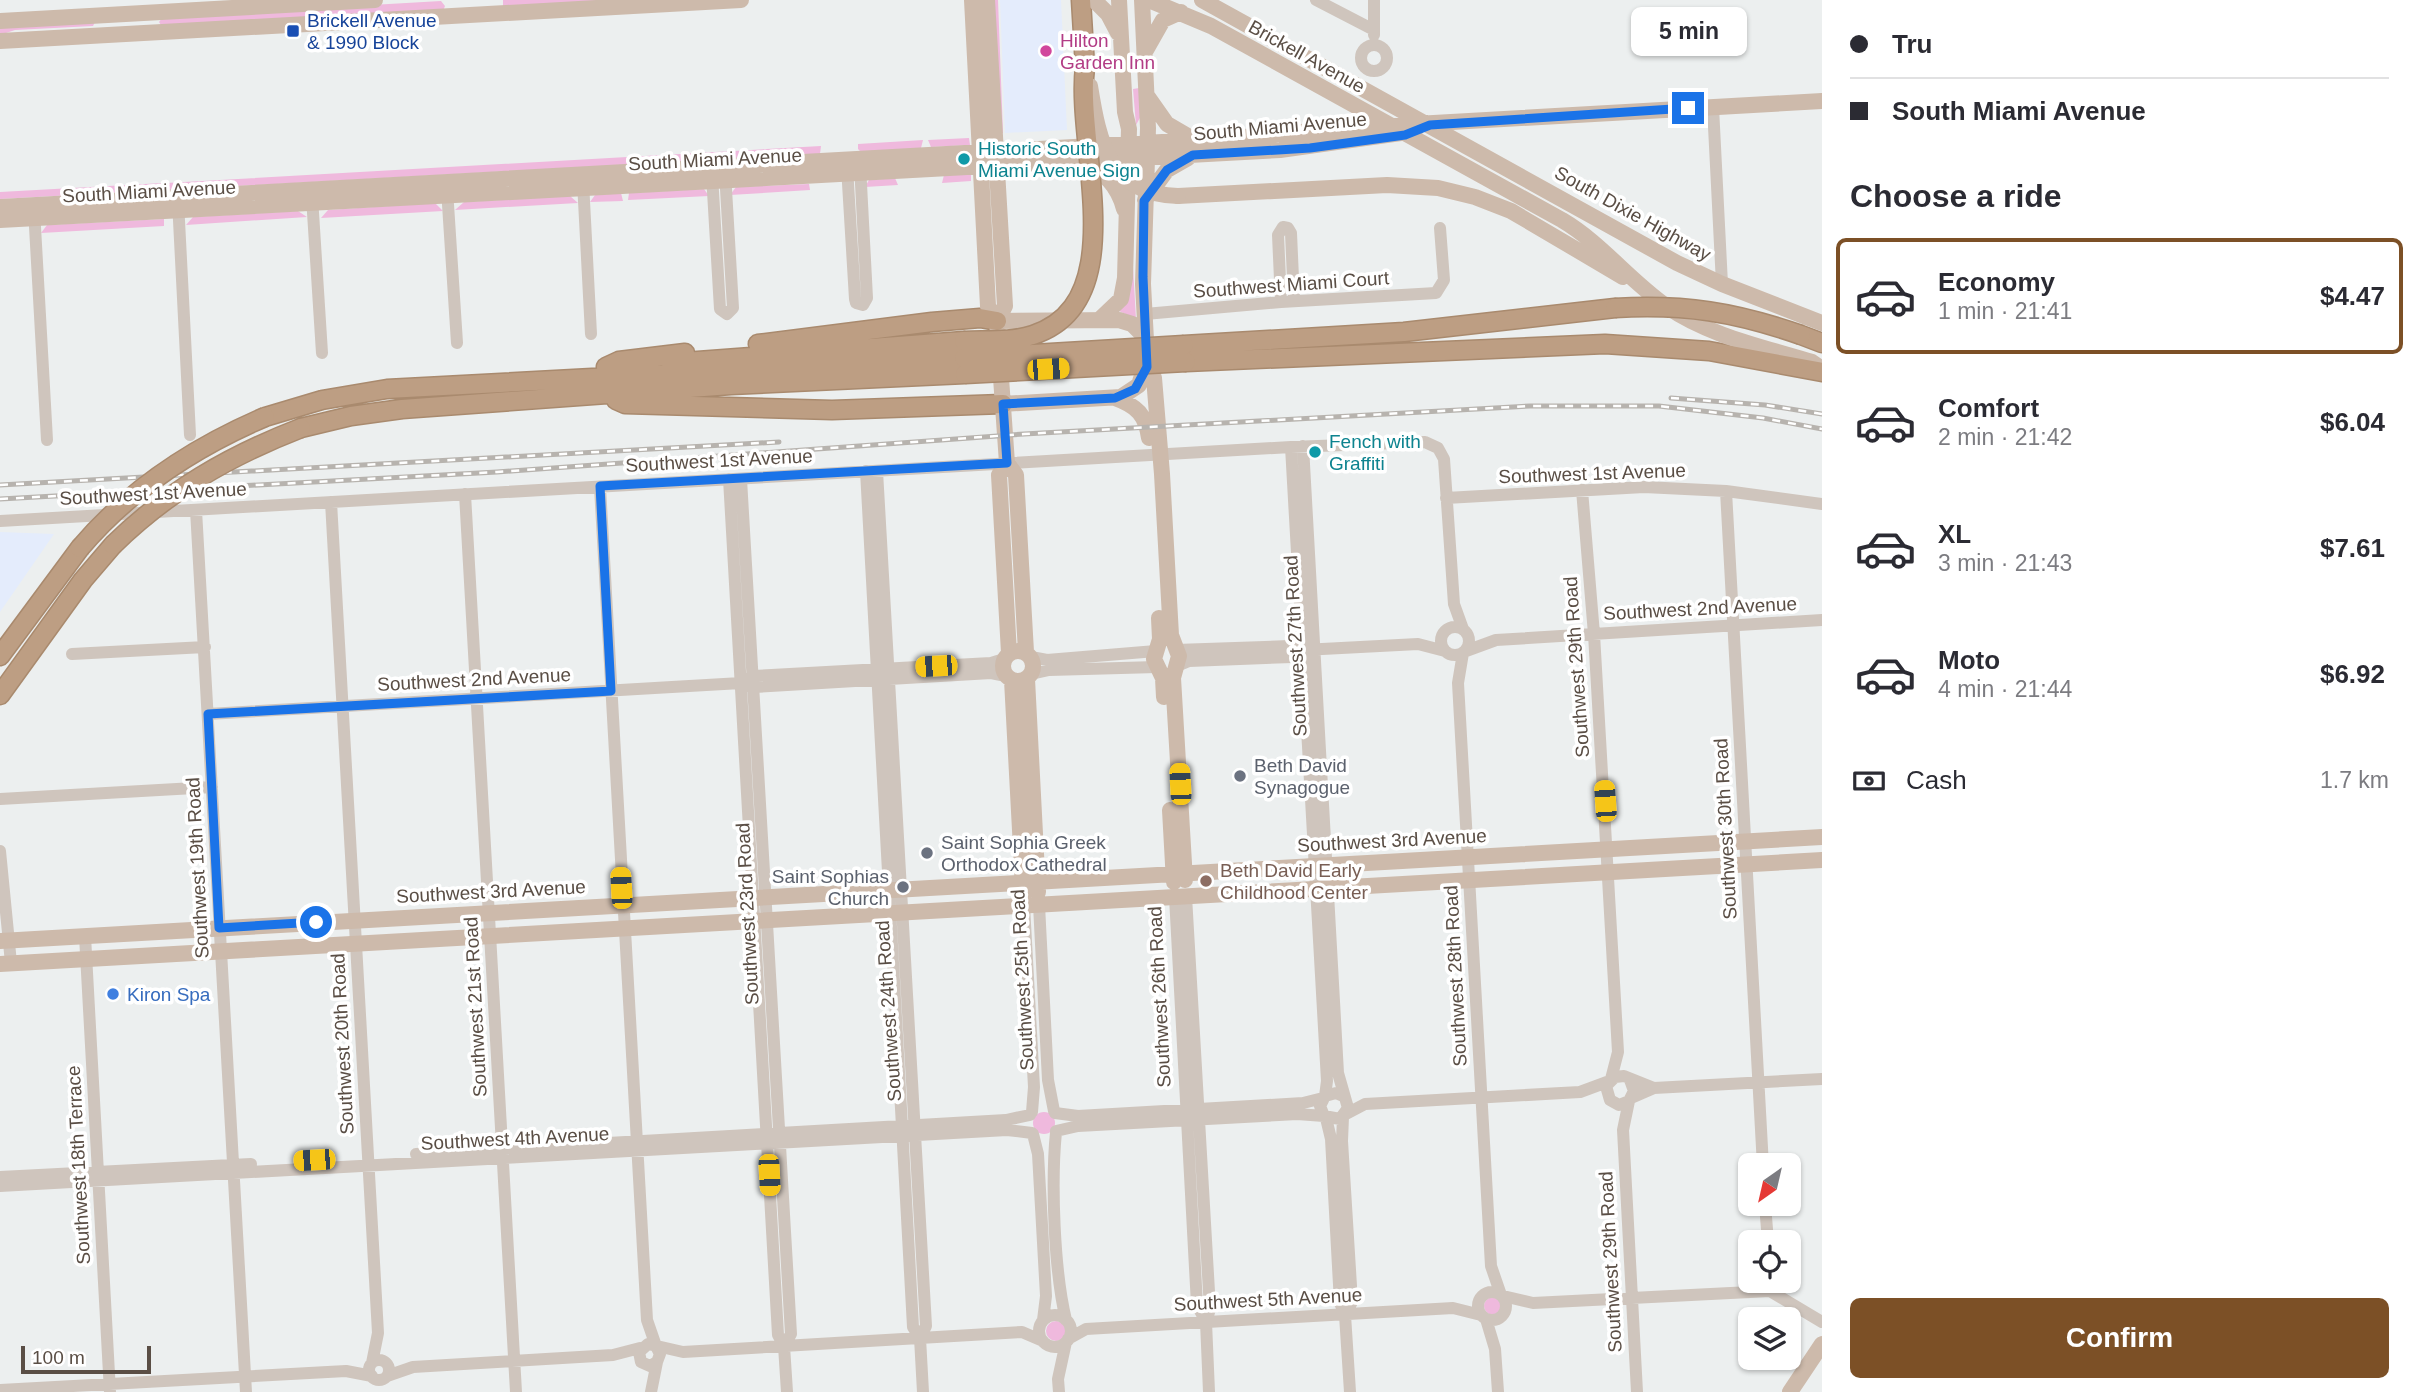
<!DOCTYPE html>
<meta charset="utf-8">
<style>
:root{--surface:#fff;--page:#f7f7f7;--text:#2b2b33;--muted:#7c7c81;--line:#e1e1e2;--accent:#7c5026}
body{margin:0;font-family:Helvetica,sans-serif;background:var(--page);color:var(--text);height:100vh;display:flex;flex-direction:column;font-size:26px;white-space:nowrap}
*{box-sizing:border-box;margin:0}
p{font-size:23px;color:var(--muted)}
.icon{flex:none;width:38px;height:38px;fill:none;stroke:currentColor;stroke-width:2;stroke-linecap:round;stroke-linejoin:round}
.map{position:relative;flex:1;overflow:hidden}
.panel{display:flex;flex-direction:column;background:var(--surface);width:595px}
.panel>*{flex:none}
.guide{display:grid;align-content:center;height:154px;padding:0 28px;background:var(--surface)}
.needle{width:46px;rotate:214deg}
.tools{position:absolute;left:1738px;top:1153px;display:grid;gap:14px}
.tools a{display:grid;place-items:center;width:63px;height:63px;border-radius:10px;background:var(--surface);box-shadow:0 2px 5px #0004;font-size:35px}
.scale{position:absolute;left:21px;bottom:18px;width:130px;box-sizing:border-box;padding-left:7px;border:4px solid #5a4e45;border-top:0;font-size:19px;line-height:24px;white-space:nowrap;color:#5a4e45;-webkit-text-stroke:5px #fff;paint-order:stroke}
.end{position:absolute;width:32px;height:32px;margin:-16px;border:9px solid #1a73e8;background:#fff;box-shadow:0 0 0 4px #fff}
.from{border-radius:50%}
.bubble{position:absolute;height:49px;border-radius:10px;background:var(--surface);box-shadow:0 2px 5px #0004;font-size:23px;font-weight:700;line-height:49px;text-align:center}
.car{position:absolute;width:21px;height:42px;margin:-21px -10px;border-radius:9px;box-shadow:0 0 5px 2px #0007;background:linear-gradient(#f5c518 24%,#345 0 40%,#f5c518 0 76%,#345 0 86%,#f5c518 0)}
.guide b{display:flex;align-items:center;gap:24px;height:66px;font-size:26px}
.guide b+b{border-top:2px solid var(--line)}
.guide i{width:18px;height:18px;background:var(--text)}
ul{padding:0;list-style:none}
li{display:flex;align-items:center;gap:21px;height:116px;margin:0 14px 10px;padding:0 14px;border:4px solid transparent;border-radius:10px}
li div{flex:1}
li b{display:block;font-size:26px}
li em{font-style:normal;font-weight:700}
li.selected{border-color:var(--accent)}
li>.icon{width:63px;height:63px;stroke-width:1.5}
h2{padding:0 28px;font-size:32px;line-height:84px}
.pay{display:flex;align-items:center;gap:18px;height:77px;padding:0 28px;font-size:26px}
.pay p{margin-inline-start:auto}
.button{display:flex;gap:14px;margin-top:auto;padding:14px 28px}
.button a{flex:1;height:80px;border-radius:10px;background:var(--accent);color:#fff;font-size:28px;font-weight:700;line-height:80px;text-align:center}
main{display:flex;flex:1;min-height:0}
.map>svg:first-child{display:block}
</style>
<main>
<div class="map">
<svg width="1822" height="1392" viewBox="0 0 1822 1392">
<rect width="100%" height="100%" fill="#ecefef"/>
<path fill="#e4ecfc" d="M 1000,0 L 1061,0 L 1067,130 L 1005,133 Z
M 0,532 L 54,534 L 0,612 Z"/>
<path fill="#efb9dd" d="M 503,0 L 630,0 L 503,6 Z
M 990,0 L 998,0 L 1003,133 L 1000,133 Z
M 441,1 L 445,6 L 443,11 L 161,25 L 159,22 L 163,17 Z
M 95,22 L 93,26 L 15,30 L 0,35 L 0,26 Z
M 1139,88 L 1141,116 L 1136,125 L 1133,89 Z
M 969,138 L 970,145 L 931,147 L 928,140 Z
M 923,140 L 921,148 L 861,152 L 858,149 L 858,144 Z
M 821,146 L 820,154 L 167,190 L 166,183 Z
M 971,174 L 971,181 L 942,183 L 944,175 Z
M 895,178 L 898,185 L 865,187 L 869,180 Z
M 163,183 L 163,190 L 0,199 L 0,192 Z
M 809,184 L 810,190 L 730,195 L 736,187 Z
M 704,189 L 709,196 L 628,200 L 629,193 Z
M 621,193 L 623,201 L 590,202 L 595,195 Z
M 570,196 L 578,203 L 455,210 L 464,202 Z
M 435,203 L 443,211 L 321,218 L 328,210 Z
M 298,211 L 307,217 L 186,225 L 193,217 Z
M 164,219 L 164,226 L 41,233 L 47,225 Z
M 1131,232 L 1136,319 L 1119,311 Z
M1033 1123a11 11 0 1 1 22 0a11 11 0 1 1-22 0Z
M1484 1306a9 9 0 1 1 18 0a9 9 0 1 1-18 0Z
M1046 1331a10 10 0 1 1 20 0a10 10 0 1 1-20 0Z"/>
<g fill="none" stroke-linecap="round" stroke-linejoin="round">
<defs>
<path id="highway" d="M 1081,0 L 1085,67
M 1801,335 L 1822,343
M 758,344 L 932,322 L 980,318 L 997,321
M 1184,345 L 1404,332 L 1615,308
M 1186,362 L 1605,344 L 1709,351 L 1822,372
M 671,363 L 964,341
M 606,367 L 619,361 L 685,353
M 616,400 L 625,404 L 832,410 L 1003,404
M 265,417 L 322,400 L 387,389 L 964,358
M 301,428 L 351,416 L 402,409 L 731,385 L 965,374
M 0,656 L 80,548
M 0,695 L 83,580 L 113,545"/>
</defs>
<use href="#highway" stroke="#a98a6e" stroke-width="21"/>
<path stroke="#cfc5bd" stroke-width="12" d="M 1316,0 L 1374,30
M 1374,35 L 1374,0
M1361 58a13 13 0 1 1 26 0a13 13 0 1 1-26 0Z
M 1713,107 L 1722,284
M 847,167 L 855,299 L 856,303 L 863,305 L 867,298 L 860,165
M 712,175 L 720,309 L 727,314 L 733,308 L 725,172
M 583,182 L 591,334
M 447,189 L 457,343
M 312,197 L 322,353
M 178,201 L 190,435
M 34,209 L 47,440
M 1281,302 L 1278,235 L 1283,227 L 1288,228 L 1291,233 L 1294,301
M 1145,314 L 1281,302 L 1436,293 L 1444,280 L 1440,228
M 1303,446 L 1338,1073 L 1348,1108 L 1340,1119 L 1324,1116 L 1320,1106 L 1325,1096 L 1336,1093 L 1343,1096
M 1291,447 L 1327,1081 L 1325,1096
M 866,471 L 913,1327 L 920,1338 L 923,1392
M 877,471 L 926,1326 L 920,1338
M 729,479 L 778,1335 L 784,1346 L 787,1392
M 741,479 L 791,1334 L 784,1346
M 600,487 L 647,1320 L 656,1346
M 1582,490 L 1594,634 L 1618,1052 L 1611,1079
M 1726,491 L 1763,1166
M 465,494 L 516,1392
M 1446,498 L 1644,487 L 1726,491 L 1822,504
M 331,502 L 378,1333 L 372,1363
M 196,510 L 246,1392
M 0,521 L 1291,447 L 1425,442 L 1438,448 L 1444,459 L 1454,604 L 1463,629
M1441 641a14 14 0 1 1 28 0a14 14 0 1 1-28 0Z
M 1176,650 L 1290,646 L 1303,650 L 1418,644 L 1445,651
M 1466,651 L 1496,640 L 1822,620
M 1463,653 L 1458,683 L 1491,1266 L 1501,1295
M 72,654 L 205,647
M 1031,657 L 1047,660 L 1156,651
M 1177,666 L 1189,661 L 1292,657 L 1303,650
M 1031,674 L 1049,670 L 1157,667
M 748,679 L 753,676 L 991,663 L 1004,659
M 208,714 L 741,683 L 754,687 L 991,673 L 1006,676
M 0,799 L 212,787
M 0,851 L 11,963
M 1186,896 L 1210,1309 L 1206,1322 L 1209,1392
M 1175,897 L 1197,1305 L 1206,1322
M 1024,905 L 1034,1087 L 1032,1112
M 1039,905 L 1048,1080 L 1054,1111
M 85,936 L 110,1392
M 1630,1080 L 1634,1091 L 1629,1101 L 1619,1105 L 1610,1100 L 1606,1086 L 1615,1077 L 1624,1076 L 1654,1088
M 1631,1098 L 1654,1088 L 1822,1079
M 1629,1101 L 1623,1130 L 1637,1392
M 1055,1113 L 1078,1116 L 1303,1103 L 1323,1098
M 1346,1114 L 1365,1104 L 1580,1092 L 1607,1082
M 1343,1117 L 1342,1141 L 1352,1302 L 1345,1315
M 1326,1118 L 1331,1139 L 1340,1303 L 1345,1315 L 1350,1392
M 1056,1131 L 1078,1126 L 1297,1114 L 1324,1116
M 1056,1132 C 1051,1183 1054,1270 1066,1320
M 1033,1134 L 1038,1154 L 1046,1296 L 1043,1320
M 416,1154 L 1006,1120 L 1030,1115
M 0,1177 L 251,1164
M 0,1186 L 1007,1130 L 1032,1133
M 1765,1204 L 1768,1242
M1478 1306a14 14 0 1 1 28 0a14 14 0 1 1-28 0Z
M 1503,1296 L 1533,1303 L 1770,1291 L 1822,1322
M1039 1331a16 16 0 1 1 32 0a16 16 0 1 1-32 0Z
M 1486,1319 L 1495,1349 L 1498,1392
M 1068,1339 L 1086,1329 L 1453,1308 L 1481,1315
M 657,1348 L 660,1354 L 657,1362 L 650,1366 L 641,1362 L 639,1352 L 648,1344 L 683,1352 L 1022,1332 L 1043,1341
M369 1370a10 10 0 1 1 20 0a10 10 0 1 1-20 0Z
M 387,1376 L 413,1367 L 613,1355 L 640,1348
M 0,1390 L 346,1371 L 372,1376
M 651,1392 L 657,1362
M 1059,1392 L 1058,1379 L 1066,1342"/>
<path stroke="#cdbaab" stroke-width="16" d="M 972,0 L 988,306 L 997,321 L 1007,463 L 1016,475 L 1026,652
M 987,0 L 1005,306 L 997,321
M 1094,0 L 1108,14 L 1118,33
M 1142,0 L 1148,128 L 1143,284 L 1147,359 L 1154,378 L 1162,474 L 1171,635 L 1179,656 L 1173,678 L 1185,880
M 1149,0 L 1211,26 L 1562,220 C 1601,243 1629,280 1666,306 C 1709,336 1763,347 1812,362 L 1822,369
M 1202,0 L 1677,263 L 1722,284 L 1822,323
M 0,21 L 375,0
M 0,41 L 741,0
M 1146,50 L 1163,20 L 1181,12
M 1148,97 L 1167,124 L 1191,138
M 1083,162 C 1105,173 1118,186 1124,209
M 1178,196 L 1387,185 L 1438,188 L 1475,197 L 1511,211 L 1623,277
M 1145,200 L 1167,170 L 1188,158
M 0,207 L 1233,138 L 1345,128 L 1822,101
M 0,220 L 1280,150 L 1415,131
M 1100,319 L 1121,299 L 1125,278 L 1129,129 L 1125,112 L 1119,0
M 997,321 L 1119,320 L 1132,324 L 1146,338
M 1115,398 C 1137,406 1146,415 1149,438
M 1003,404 L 1121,397 L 1139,385 L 1147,359
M 1007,463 L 999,475 L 1009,653
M 1159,618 L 1160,639 L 1154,659 L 1163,678 L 1164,697
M1003 666a15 15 0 1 1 30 0a15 15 0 1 1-30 0Z
M 1027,679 L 1038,892
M 1012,680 L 1024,905
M 1170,810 L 1174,882
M 0,941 L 1822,837
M 0,964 L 1822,860
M 1790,1392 L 1822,1344"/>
<use href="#highway" stroke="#bd9e83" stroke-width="18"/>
<defs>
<path id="rail" d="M 1671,398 L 1765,405 L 1822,414
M 0,485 L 779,442
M 0,499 L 497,472 L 1024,434 L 1530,406 L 1659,406 L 1763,418 L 1822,429"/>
</defs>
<use href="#rail" stroke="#b7b3ae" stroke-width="5"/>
<use href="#rail" stroke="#fff" stroke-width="2.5" stroke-dasharray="8" stroke-linecap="butt"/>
<defs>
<path id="highway-bridge" d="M 1615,308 C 1685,304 1735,312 1801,335
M 964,341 C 986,340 1012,342 1033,335 C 1134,302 1075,146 1085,67
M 964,358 L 1184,345
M 965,374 L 1186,362
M 113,545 C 168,491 229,456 301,428
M 80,548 C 130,489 195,447 265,417"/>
</defs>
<use href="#highway-bridge" stroke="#a98a6e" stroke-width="21" stroke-linecap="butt"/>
<path stroke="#cdbaab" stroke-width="16" d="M 1090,86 C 1099,142 1109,194 1178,196"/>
<use href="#highway-bridge" stroke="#bd9e83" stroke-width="18"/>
</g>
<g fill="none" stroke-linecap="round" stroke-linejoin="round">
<path stroke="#1a73e8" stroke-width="9" d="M 316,922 L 219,928 L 208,714 L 611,691 L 600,486 L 1007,463 L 1003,404 L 1115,398 L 1135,389 L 1147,367 L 1143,277 L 1144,201 L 1167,170 L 1193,155 L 1310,148 L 1405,135 L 1430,125 L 1688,108"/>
</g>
<rect fill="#1a4fb4" stroke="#fff" stroke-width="2.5" x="286" y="24" width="14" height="14" rx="3.5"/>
<circle fill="#d1479c" stroke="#fff" stroke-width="2.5" cx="1046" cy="51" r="7"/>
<g fill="#0f9aa8" stroke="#fff" stroke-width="2.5">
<circle cx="964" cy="159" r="7"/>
<circle cx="1315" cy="452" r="7"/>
</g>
<g fill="#6b7280" stroke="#fff" stroke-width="2.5">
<circle cx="1240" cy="776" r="7"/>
<circle cx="927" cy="853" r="7"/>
<circle cx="903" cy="887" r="7"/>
</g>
<circle fill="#8d6e63" stroke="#fff" stroke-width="2.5" cx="1206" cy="881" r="7"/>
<circle fill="#3f7fe0" stroke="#fff" stroke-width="2.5" cx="113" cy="994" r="7"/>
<g text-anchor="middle" stroke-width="7" stroke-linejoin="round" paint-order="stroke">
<g font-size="19" fill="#164399" stroke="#fff" text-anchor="start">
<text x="307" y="27">Brickell Avenue<tspan x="307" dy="22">&amp; 1990 Block</tspan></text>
</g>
<g font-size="19" fill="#b23c85" stroke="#fff" text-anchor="start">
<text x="1060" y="47">Hilton<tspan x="1060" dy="22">Garden Inn</tspan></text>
</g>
<g font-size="19" fill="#5a4e45" stroke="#fff">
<text transform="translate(1307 56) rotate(29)" y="7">Brickell Avenue</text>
<text transform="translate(1280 126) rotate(-5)" y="7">South Miami Avenue</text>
<text transform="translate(715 159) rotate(-3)" y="7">South Miami Avenue</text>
<text transform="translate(149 191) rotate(-3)" y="7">South Miami Avenue</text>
<text transform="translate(1633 213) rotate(29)" y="7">South Dixie Highway</text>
<text transform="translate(1291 284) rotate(-4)" y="7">Southwest Miami Court</text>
<text transform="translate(719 460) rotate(-3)" y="7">Southwest 1st Avenue</text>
<text transform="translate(1592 473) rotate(-2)" y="7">Southwest 1st Avenue</text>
<text transform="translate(153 493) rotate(-3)" y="7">Southwest 1st Avenue</text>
<text transform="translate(1700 608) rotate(-3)" y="7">Southwest 2nd Avenue</text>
<text transform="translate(1295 646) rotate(-93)" y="7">Southwest 27th Road</text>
<text transform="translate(1576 667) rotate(-94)" y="7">Southwest 29th Road</text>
<text transform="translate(474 679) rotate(-3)" y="7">Southwest 2nd Avenue</text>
<text transform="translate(1725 829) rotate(-93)" y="7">Southwest 30th Road</text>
<text transform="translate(1392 840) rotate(-3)" y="7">Southwest 3rd Avenue</text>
<text transform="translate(197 868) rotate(-93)" y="7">Southwest 19th Road</text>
<text transform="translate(491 891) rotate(-3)" y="7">Southwest 3rd Avenue</text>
<text transform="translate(747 914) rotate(-93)" y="7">Southwest 23rd Road</text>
<text transform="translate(1455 976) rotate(-93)" y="7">Southwest 28th Road</text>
<text transform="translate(1022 980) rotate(-93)" y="7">Southwest 25th Road</text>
<text transform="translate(1159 997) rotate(-93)" y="7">Southwest 26th Road</text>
<text transform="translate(475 1007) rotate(-93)" y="7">Southwest 21st Road</text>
<text transform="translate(888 1011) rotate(-94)" y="7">Southwest 24th Road</text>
<text transform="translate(342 1044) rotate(-93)" y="7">Southwest 20th Road</text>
<text transform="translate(515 1138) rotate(-3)" y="7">Southwest 4th Avenue</text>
<text transform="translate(78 1165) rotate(-93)" y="7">Southwest 18th Terrace</text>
<text transform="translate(1610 1262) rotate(-93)" y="7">Southwest 29th Road</text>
<text transform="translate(1268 1299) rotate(-3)" y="7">Southwest 5th Avenue</text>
</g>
<g font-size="19" fill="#0d838f" stroke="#fff" text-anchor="start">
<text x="978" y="155">Historic South<tspan x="978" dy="22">Miami Avenue Sign</tspan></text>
<text x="1329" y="448">Fench with<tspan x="1329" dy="22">Graffiti</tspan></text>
</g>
<g font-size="19" fill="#5b616d" stroke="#fff" text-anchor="start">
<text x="1254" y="772">Beth David<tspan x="1254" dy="22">Synagogue</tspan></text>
<text x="941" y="849">Saint Sophia Greek<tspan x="941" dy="22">Orthodox Cathedral</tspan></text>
<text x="889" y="883" text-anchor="end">Saint Sophias<tspan x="889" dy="22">Church</tspan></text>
</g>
<g font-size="19" fill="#785e54" stroke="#fff" text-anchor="start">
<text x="1220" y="877">Beth David Early<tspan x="1220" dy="22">Childhood Center</tspan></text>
</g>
<g font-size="19" fill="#366cbe" stroke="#fff" text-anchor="start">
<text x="127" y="1001">Kiron Spa</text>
</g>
</g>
</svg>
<div class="tools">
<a><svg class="needle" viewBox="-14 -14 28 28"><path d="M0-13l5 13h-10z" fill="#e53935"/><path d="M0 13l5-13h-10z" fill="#7c7c81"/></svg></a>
<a><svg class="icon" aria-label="locate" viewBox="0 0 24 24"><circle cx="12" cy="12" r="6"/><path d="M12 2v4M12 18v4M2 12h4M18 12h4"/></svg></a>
<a><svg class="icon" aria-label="layers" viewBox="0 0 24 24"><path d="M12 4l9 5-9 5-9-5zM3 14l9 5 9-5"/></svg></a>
</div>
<div class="scale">100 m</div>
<i class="end from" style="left:316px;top:922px"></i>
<i class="end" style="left:1688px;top:108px"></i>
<div class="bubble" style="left:1631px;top:7px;width:116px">5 min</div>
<i class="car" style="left:1048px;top:369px;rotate:87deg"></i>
<i class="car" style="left:936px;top:666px;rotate:267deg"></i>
<i class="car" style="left:1180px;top:784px;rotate:357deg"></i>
<i class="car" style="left:1605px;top:801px;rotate:356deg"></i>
<i class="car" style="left:621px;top:888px;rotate:357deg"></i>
<i class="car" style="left:314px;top:1160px;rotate:267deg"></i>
<i class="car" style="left:769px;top:1175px;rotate:177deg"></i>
</div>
<section class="panel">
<div class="guide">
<b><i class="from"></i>Tru</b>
<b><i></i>South Miami Avenue</b>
</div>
<h2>Choose a ride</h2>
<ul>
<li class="selected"><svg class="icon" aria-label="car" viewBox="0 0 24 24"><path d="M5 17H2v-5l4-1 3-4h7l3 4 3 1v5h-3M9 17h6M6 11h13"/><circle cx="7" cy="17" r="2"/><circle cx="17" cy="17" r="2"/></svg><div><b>Economy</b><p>1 min · 21:41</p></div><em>$4.47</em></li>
<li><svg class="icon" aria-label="car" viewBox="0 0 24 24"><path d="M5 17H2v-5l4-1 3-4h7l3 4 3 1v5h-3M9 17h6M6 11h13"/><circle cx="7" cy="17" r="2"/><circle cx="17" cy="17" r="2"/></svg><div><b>Comfort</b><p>2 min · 21:42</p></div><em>$6.04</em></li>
<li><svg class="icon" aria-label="car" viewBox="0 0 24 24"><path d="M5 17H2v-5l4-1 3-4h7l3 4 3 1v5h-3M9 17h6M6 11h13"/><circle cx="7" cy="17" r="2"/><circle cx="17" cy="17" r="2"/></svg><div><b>XL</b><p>3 min · 21:43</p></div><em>$7.61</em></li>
<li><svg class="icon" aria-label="car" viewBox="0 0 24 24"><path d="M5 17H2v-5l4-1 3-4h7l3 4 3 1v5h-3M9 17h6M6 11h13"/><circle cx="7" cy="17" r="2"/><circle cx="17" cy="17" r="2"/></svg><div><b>Moto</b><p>4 min · 21:44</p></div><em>$6.92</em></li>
</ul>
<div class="pay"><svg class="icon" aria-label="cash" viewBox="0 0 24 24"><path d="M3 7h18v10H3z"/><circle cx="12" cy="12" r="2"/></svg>Cash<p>1.7 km</p></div>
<div class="button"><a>Confirm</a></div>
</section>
</main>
